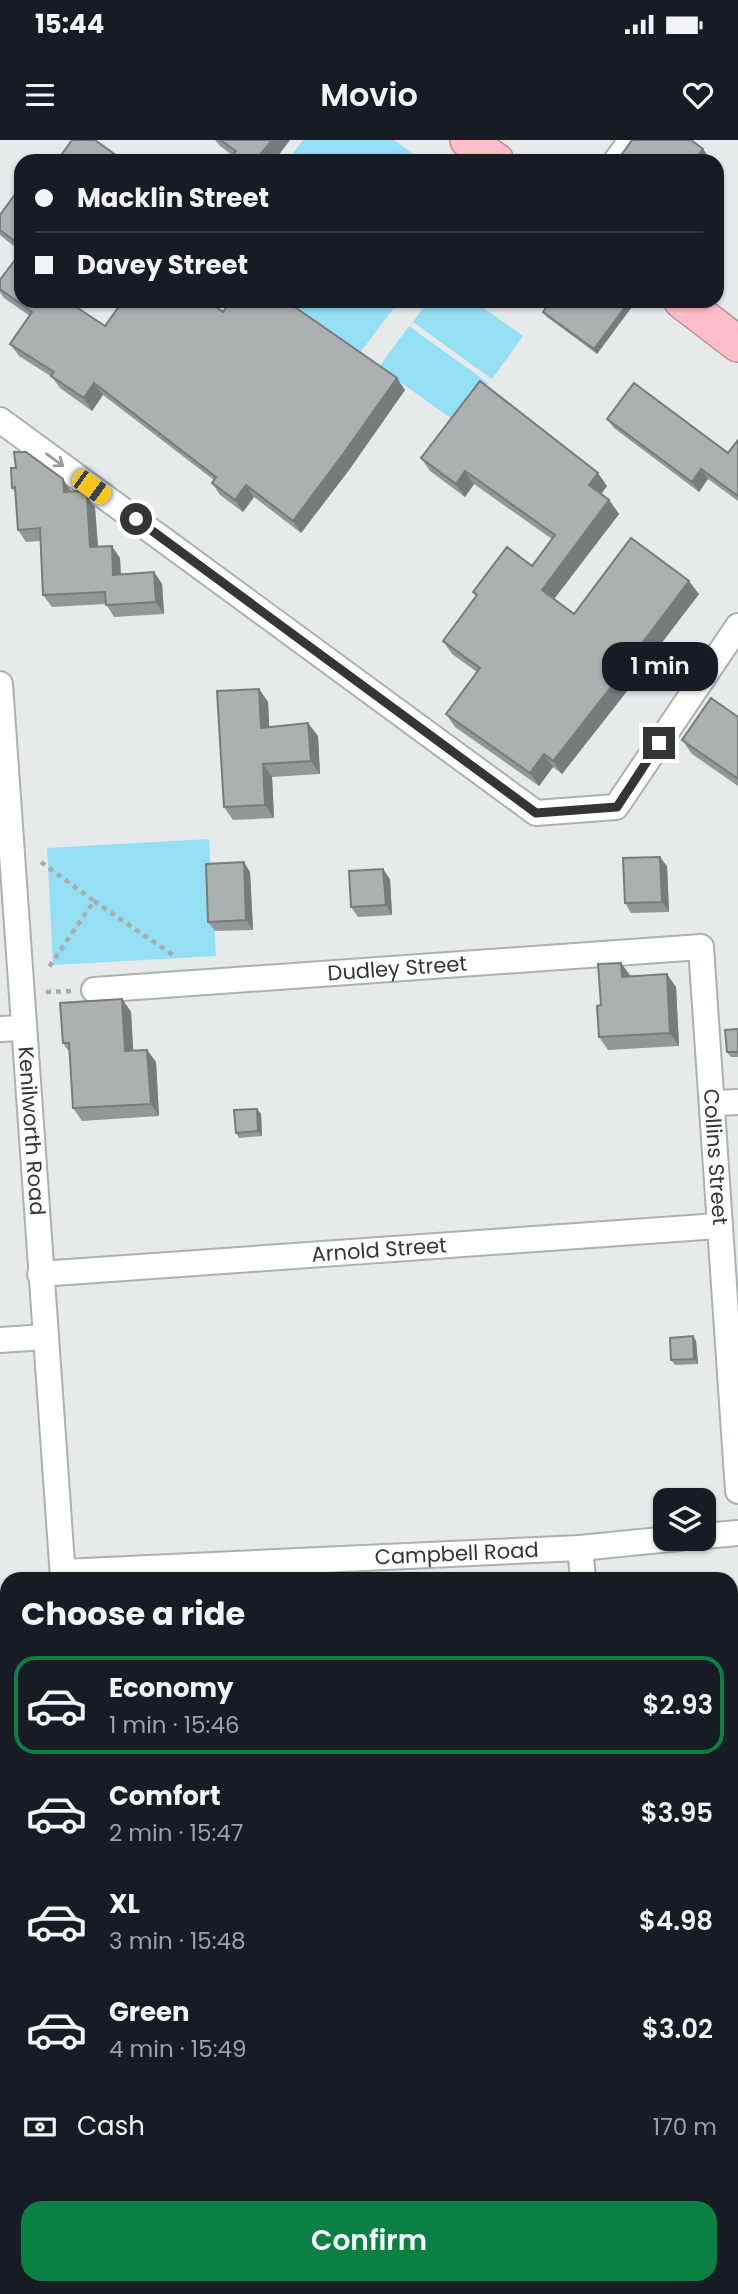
<!DOCTYPE html>
<meta charset="utf-8">
<style>
:root{--surface:#171b24;--page:#20242c;--text:#f1f3f6;--muted:#9ea1a6;--line:#363941;--accent:#0b8043}
body{margin:0;font-family:Poppins,sans-serif;background:var(--page);color:var(--text);height:100vh;display:flex;flex-direction:column;font-size:26px;white-space:nowrap}
*{box-sizing:border-box;margin:0}
p{font-size:23px;color:var(--muted)}
.icon{flex:none;width:38px;height:38px;fill:none;stroke:currentColor;stroke-width:2;stroke-linecap:round;stroke-linejoin:round}
.map{position:relative;flex:1;overflow:hidden}
.panel{position:absolute;left:0px;top:1432px;width:738px;height:723px;display:flex;flex-direction:column;background:var(--surface);border-radius:21px 21px 0 0;box-shadow:0 2px 5px #0004}
.panel>*{flex:none}
.hud{position:absolute;left:14px;top:14px;width:710px;height:154px;border-radius:21px;box-shadow:0 2px 5px #0004;display:grid;align-content:center;height:154px;padding:0 21px;background:var(--surface)}
.controls{position:absolute;left:653px;top:1348px;display:grid;gap:14px}
.controls a{display:grid;place-items:center;width:63px;height:63px;border-radius:14px;background:var(--surface);box-shadow:0 2px 5px #0004;font-size:35px}
.end{position:absolute;width:32px;height:32px;margin:-16px;border:9px solid #343636;background:#fff;box-shadow:0 0 0 4px #fff}
.from{border-radius:50%}
.bubble{position:absolute;height:49px;border-radius:21px;background:var(--surface);box-shadow:0 2px 5px #0004;font-size:23px;font-weight:600;line-height:49px;text-align:center}
.car{position:absolute;width:21px;height:42px;margin:-21px -10px;border-radius:9px;box-shadow:0 0 5px 2px #0007;background:linear-gradient(#f5c518 24%,#345 0 40%,#f5c518 0 76%,#345 0 86%,#f5c518 0)}
.hud b{display:flex;align-items:center;gap:24px;height:66px;font-size:26px}
.hud b+b{border-top:2px solid var(--line)}
.hud i{width:18px;height:18px;background:var(--text)}
ul{padding:0;list-style:none}
li{display:flex;align-items:center;gap:21px;height:98px;margin:0 14px 10px;padding:0 7px;border:4px solid transparent;border-radius:21px}
li div{flex:1}
li b{display:block;font-size:26px}
li em{font-style:normal;font-weight:600}
li.on{border-color:var(--accent)}
li>.icon{width:63px;height:63px;stroke-width:1.5}
h2{padding:0 21px;font-size:32px;line-height:84px}
.pay{display:flex;align-items:center;gap:18px;height:77px;padding:0 21px;font-size:26px}
.pay p{margin-inline-start:auto}
.cta{display:flex;gap:14px;margin-top:auto;padding:14px 21px}
.cta a{flex:1;height:80px;border-radius:21px;background:var(--accent);color:#fff;font-size:28px;font-weight:600;line-height:80px;text-align:center}
.status{display:flex;justify-content:space-between;align-items:center;height:49px;padding:0 35px;background:var(--surface);direction:ltr}
.status svg{height:19px;fill:currentColor}
header{display:flex;justify-content:space-between;align-items:center;height:91px;padding:0 21px;background:var(--surface);font-size:32px;font-weight:600}
.map>svg:first-child{display:block}
</style>
<div class="status"><b>15:44</b><svg viewBox="0 0 49 12"><path d="M0 12V9h3v3zM5 12V6h3v6zM10 12V3h3v9zM15 12V0h3v12zM26 1h20v11H26zM47 4h2v5h-2z"/></svg></div>
<header><svg class="icon" aria-label="menu" viewBox="0 0 24 24"><path d="M4 6h16M4 12h16M4 18h16"/></svg>Movio<svg class="icon" aria-label="heart" viewBox="0 0 24 24"><path d="M12 20l-8-8c-3-5 5-10 8-4 3-6 11-1 8 4z"/></svg></header>
<div class="map">
<svg width="738" height="2154" viewBox="0 0 738 2154">
<rect width="100%" height="100%" fill="#e6eaeb"/>
<path fill="#94dff4" d="M 303,0 L 394,0 L 422,21 L 287,21 Z
M 279,161 L 399,161 L 356,218 Z
M 428,161 L 474,161 L 523,196 L 492,239 L 413,182 Z
M 409,186 L 488,243 L 459,284 L 379,227 Z
M 209,699 L 216,816 L 53,825 L 47,708 Z"/>
<g fill="none" stroke-linecap="round" stroke-linejoin="round">
<defs>
<g id="minor">
<path d="M 616,21 L 631,0"/>
<path d="M 0,280 L 536,673 L 616,667 L 738,486"/>
<path id="s1" d="M 0,544 L 63,1438"/>
<path id="s2" d="M 94,850 L 701,807 L 738,1351"/>
<path d="M 0,889 L 24,888"/>
<path d="M 713,963 L 738,962"/>
<path id="s3" d="M 40,1134 L 718,1086"/>
<path d="M 0,1200 L 45,1197"/>
<path d="M 704,1396 L 738,1393"/>
<path d="M 580,1408 L 583,1438"/>
<path id="s4" d="M 63,1432 L 580,1408 L 680,1398"/>
<path d="M 0,1527 L 7,1527"/>
<path d="M 732,1753 L 738,1753"/>
<path d="M 0,1953 L 7,1953"/>
<path d="M 732,2110 L 738,2109"/>
<path d="M 111,2150 L 148,2147"/>
</g>
<path id="highway" d="M 468,0 L 496,21
M 682,161 L 738,204"/>
</defs>
<use href="#minor" stroke="#acb0b1" stroke-width="28"/>
<use href="#highway" stroke="#b88e96" stroke-width="38"/>
<path stroke="#a8abac" stroke-width="4.5" stroke-dasharray="5 5" stroke-linecap="butt" d="M 41,722 L 94,761 L 49,827
M 94,761 L 173,815
M 46,852 L 72,851"/>
<use href="#minor" stroke="#fff" stroke-width="24"/>
<use href="#highway" stroke="#ffbeca" stroke-width="35"/>
</g>
<path fill="#949798" d="M 215,0 L 290,0 L 274,21 L 228,21 L 232,15 L 220,6 Z
M 21,46 L 21,161 L 105,186 L 223,172 L 405,250 L 349,330 L 301,393 L 254,357 L 243,372 L 220,355 L 212,343 L 214,340 L 103,255 L 92,271 L 60,248 L 52,237 L 19,216 L 10,204 L 30,176 L 4,158 L 0,152 L 0,140 L 21,112 L 0,95 L 0,75 Z
M 631,168 L 597,214 L 547,177 L 543,172 Z
M 607,279 L 728,313 L 738,300 L 738,361 L 708,339 L 699,352 L 614,288 Z
M 421,318 L 607,346 L 601,354 L 609,360 L 619,374 L 554,459 L 574,474 L 699,454 L 641,530 L 642,532 L 562,634 L 553,627 L 539,646 L 455,587 L 446,574 L 477,532 L 452,514 L 443,501 L 476,456 L 473,452 L 532,426 L 552,399 L 474,344 L 465,357 L 430,331 Z
M 63,339 L 71,352 L 87,356 L 95,368 L 98,407 L 120,418 L 121,434 L 154,432 L 162,444 L 164,474 L 114,477 L 106,464 L 52,467 L 43,455 L 40,401 L 26,402 L 18,390 L 15,352 L 12,348 Z
M 259,549 L 268,562 L 269,587 L 318,596 L 320,634 L 272,637 L 274,678 L 233,680 L 224,667 Z
M 738,577 L 738,646 L 692,614 L 682,600 Z
M 667,726 L 669,772 L 631,773 L 625,763 Z
M 250,732 L 253,790 L 215,791 L 208,782 Z
M 390,739 L 392,775 L 358,777 L 351,767 Z
M 630,835 L 676,847 L 679,906 L 608,910 L 599,897 L 601,865 Z
M 122,859 L 131,872 L 133,910 L 147,910 L 156,922 L 159,976 L 82,981 L 73,968 L 70,913 L 63,903 Z
M 738,889 L 738,917 L 731,917 L 727,912 Z
M 257,969 L 261,974 L 262,996 L 239,998 L 236,993 Z
M 693,1196 L 696,1201 L 698,1224 L 675,1225 L 671,1220 Z"/>
<path fill="#787b7c" d="M 272,0 L 290,0 L 274,21 L 255,21 Z
M 703,9 L 712,21 L 694,21 Z
M 628,163 L 631,168 L 597,214 L 594,209 Z
M 397,238 L 405,250 L 349,330 L 301,393 L 293,381 Z
M 94,243 L 103,255 L 92,271 L 84,258 Z
M 701,329 L 708,339 L 699,352 L 692,342 Z
M 465,331 L 474,344 L 465,357 L 456,344 Z
M 598,333 L 607,346 L 598,358 L 589,345 Z
M 63,339 L 71,351 L 72,364 L 64,352 Z
M 246,345 L 254,357 L 243,372 L 235,360 Z
M 87,356 L 95,368 L 99,419 L 90,407 Z
M 609,360 L 619,374 L 551,463 L 542,450 Z
M 112,406 L 120,418 L 121,447 L 113,435 Z
M 154,432 L 162,444 L 164,474 L 156,462 Z
M 689,441 L 699,454 L 641,530 L 642,532 L 562,634 L 553,621 Z
M 259,549 L 268,562 L 270,601 L 261,588 Z
M 308,583 L 318,596 L 320,634 L 311,621 Z
M 544,614 L 553,627 L 539,646 L 530,633 Z
M 263,624 L 272,637 L 274,678 L 265,665 Z
M 660,717 L 667,726 L 669,772 L 662,762 Z
M 244,722 L 250,732 L 253,790 L 246,780 Z
M 383,729 L 390,739 L 392,775 L 386,765 Z
M 621,823 L 630,835 L 631,849 L 622,837 Z
M 667,834 L 676,847 L 679,906 L 670,893 Z
M 122,859 L 131,872 L 134,923 L 125,911 Z
M 147,910 L 156,922 L 159,976 L 151,964 Z
M 257,969 L 261,974 L 262,996 L 258,991 Z
M 693,1196 L 696,1201 L 698,1224 L 694,1219 Z"/>
<path fill="#acb0b1" stroke="#787b7c" stroke-width="2" d="M 72,0 L 95,0 L 124,21 L 57,21 Z
M 220,0 L 272,0 L 255,21 L 228,21 L 236,11 Z
M 632,0 L 691,0 L 703,9 L 694,21 L 617,21 Z
M 21,46 L 21,106 L 0,90 L 0,75 Z
M 21,112 L 21,161 L 67,161 L 105,186 L 123,161 L 208,161 L 223,172 L 231,161 L 286,161 L 397,238 L 341,317 L 293,381 L 246,345 L 235,360 L 212,343 L 216,337 L 94,243 L 84,258 L 51,236 L 54,232 L 10,204 L 32,172 L 0,149 L 0,140 Z
M 551,161 L 625,161 L 628,163 L 594,209 L 543,172 Z
M 480,241 L 598,333 L 589,345 L 609,360 L 542,450 L 574,474 L 631,398 L 689,441 L 631,518 L 633,519 L 553,621 L 544,614 L 530,633 L 446,574 L 480,528 L 443,501 L 477,455 L 473,452 L 507,407 L 532,426 L 555,395 L 465,331 L 456,344 L 421,318 Z
M 634,243 L 728,313 L 738,300 L 738,356 L 701,329 L 692,342 L 607,279 Z
M 14,312 L 26,312 L 63,339 L 64,352 L 80,351 L 87,356 L 90,407 L 112,406 L 113,435 L 154,432 L 156,462 L 106,465 L 105,452 L 43,455 L 40,388 L 18,390 L 15,347 L 12,348 L 11,328 L 16,328 Z
M 259,549 L 261,588 L 308,583 L 311,621 L 263,624 L 265,665 L 224,667 L 217,551 Z
M 711,558 L 738,577 L 738,637 L 737,638 L 682,600 Z
M 660,717 L 662,762 L 625,763 L 623,718 Z
M 244,722 L 246,780 L 208,782 L 206,724 Z
M 383,729 L 386,765 L 351,767 L 349,731 Z
M 621,823 L 622,837 L 667,834 L 670,893 L 599,897 L 597,866 L 601,865 L 598,824 Z
M 122,859 L 125,911 L 147,910 L 151,964 L 73,968 L 69,903 L 63,903 L 60,863 Z
M 738,889 L 738,912 L 727,912 L 725,890 Z
M 257,969 L 258,991 L 236,993 L 234,970 Z
M 693,1196 L 694,1219 L 671,1220 L 670,1198 Z"/>
<defs><path id="oneway-shaft" d="M-6 0H5M1.5-3L5.5 0L1.5 3" fill="none" stroke-width="1.6" stroke-linecap="round" stroke-linejoin="round" transform="scale(1.75)"/></defs>
<use stroke="#9a9a9a" href="#oneway-shaft" transform="translate(55 320) rotate(36)"/>
<g fill="none" stroke-linecap="round" stroke-linejoin="round">
<path stroke="#343636" stroke-width="9" d="M 136,379 L 536,673 L 617,667 L 659,603"/>
</g>
<g text-anchor="middle" stroke-width="7" stroke-linejoin="round" paint-order="stroke">
<g font-size="21" fill="#343636" stroke="#f3f7f8">
<text dy="7" stroke="none"><textPath href="#s2" startOffset="304">Dudley Street</textPath></text>
<text dy="7" stroke="none"><textPath href="#s1" startOffset="448">Kenilworth Road</textPath></text>
<text dy="7" stroke="none"><textPath href="#s2" startOffset="819">Collins Street</textPath></text>
<text dy="7" stroke="none"><textPath href="#s3" startOffset="340">Arnold Street</textPath></text>
<text dy="7" stroke="none"><textPath href="#s4" startOffset="394">Campbell Road</textPath></text>
</g>
</g>
</svg>
<div class="controls">
<a><svg class="icon" aria-label="layers" viewBox="0 0 24 24"><path d="M12 4l9 5-9 5-9-5zM3 14l9 5 9-5"/></svg></a>
</div>
<i class="end from" style="left:136px;top:379px"></i>
<i class="end" style="left:659px;top:603px"></i>
<div class="bubble" style="left:602px;top:502px;width:116px">1 min</div>
<i class="car" style="left:91px;top:347px;rotate:126deg"></i>
<div class="hud">
<b><i class="from"></i>Macklin Street</b>
<b><i></i>Davey Street</b>
</div>
<section class="panel">
<h2>Choose a ride</h2>
<ul>
<li class="on"><svg class="icon" aria-label="car" viewBox="0 0 24 24"><path d="M5 17H2v-5l4-1 3-4h7l3 4 3 1v5h-3M9 17h6M6 11h13"/><circle cx="7" cy="17" r="2"/><circle cx="17" cy="17" r="2"/></svg><div><b>Economy</b><p>1 min · 15:46</p></div><em>$2.93</em></li>
<li><svg class="icon" aria-label="car" viewBox="0 0 24 24"><path d="M5 17H2v-5l4-1 3-4h7l3 4 3 1v5h-3M9 17h6M6 11h13"/><circle cx="7" cy="17" r="2"/><circle cx="17" cy="17" r="2"/></svg><div><b>Comfort</b><p>2 min · 15:47</p></div><em>$3.95</em></li>
<li><svg class="icon" aria-label="car" viewBox="0 0 24 24"><path d="M5 17H2v-5l4-1 3-4h7l3 4 3 1v5h-3M9 17h6M6 11h13"/><circle cx="7" cy="17" r="2"/><circle cx="17" cy="17" r="2"/></svg><div><b>XL</b><p>3 min · 15:48</p></div><em>$4.98</em></li>
<li><svg class="icon" aria-label="car" viewBox="0 0 24 24"><path d="M5 17H2v-5l4-1 3-4h7l3 4 3 1v5h-3M9 17h6M6 11h13"/><circle cx="7" cy="17" r="2"/><circle cx="17" cy="17" r="2"/></svg><div><b>Green</b><p>4 min · 15:49</p></div><em>$3.02</em></li>
</ul>
<div class="pay"><svg class="icon" aria-label="cash" viewBox="0 0 24 24"><path d="M3 7h18v10H3z"/><circle cx="12" cy="12" r="2"/></svg>Cash<p>170 m</p></div>
<div class="cta"><a>Confirm</a></div>
</section>
</div>
